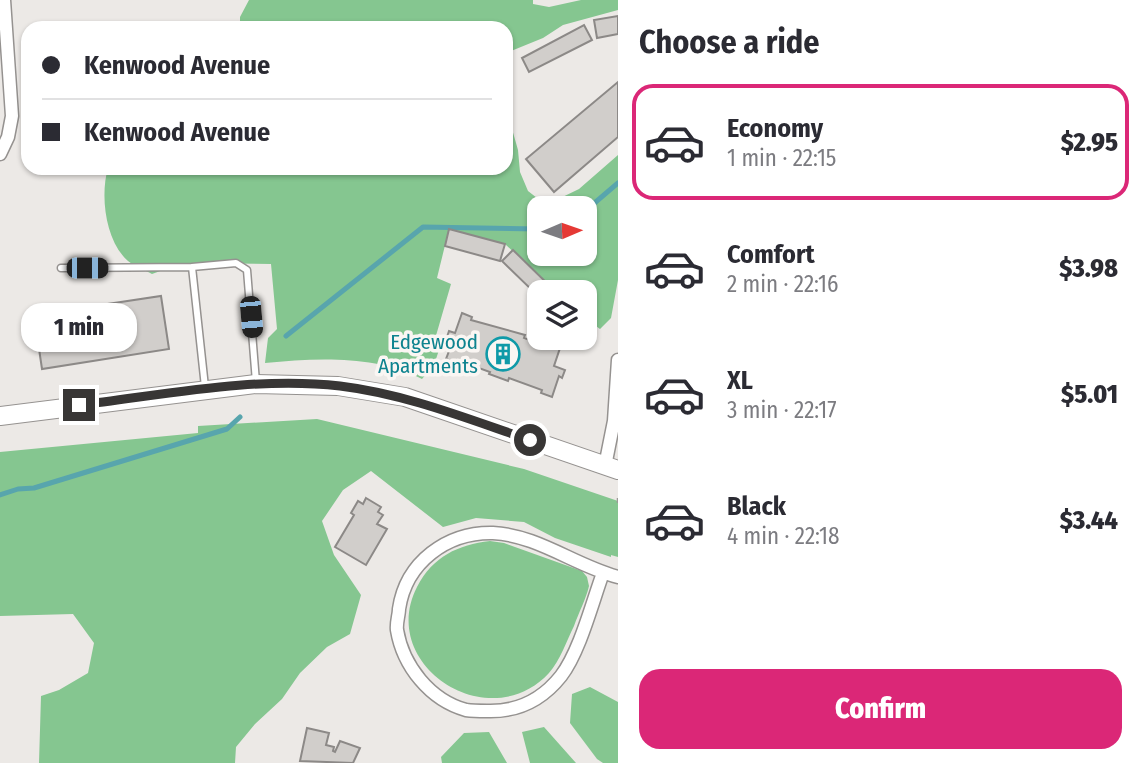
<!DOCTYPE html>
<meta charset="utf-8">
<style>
:root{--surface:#fff;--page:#f7f7f7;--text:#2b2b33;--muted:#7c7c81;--line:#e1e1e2;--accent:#db2777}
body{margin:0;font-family:"Fira Sans Condensed",sans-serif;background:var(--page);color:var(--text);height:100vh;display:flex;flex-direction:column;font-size:26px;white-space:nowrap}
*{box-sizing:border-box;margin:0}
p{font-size:23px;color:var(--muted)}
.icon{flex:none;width:38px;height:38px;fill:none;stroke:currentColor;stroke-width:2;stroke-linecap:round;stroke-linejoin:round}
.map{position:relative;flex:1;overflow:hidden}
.side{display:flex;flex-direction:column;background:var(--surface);width:525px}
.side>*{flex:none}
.top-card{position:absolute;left:21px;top:21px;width:492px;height:154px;border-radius:21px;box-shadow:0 2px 5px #0004;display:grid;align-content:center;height:154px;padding:0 21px;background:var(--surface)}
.needle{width:46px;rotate:88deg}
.controls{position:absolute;left:527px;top:196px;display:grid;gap:14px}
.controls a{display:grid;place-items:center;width:70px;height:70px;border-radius:14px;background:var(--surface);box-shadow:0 2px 5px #0004;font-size:35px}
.end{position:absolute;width:32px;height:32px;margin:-16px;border:9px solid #383635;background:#fff;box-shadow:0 0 0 4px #fff}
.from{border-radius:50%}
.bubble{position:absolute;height:49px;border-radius:21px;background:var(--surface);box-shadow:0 2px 5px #0004;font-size:23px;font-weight:800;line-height:49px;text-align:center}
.car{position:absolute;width:21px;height:42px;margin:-21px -10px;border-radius:9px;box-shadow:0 0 5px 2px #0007;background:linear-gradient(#222 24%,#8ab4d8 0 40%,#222 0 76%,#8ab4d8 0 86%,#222 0)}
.top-card b{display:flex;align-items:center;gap:24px;height:66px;font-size:26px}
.top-card b+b{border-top:2px solid var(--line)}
.top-card i{width:18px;height:18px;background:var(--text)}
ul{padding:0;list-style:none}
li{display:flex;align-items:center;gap:21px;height:116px;margin:0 14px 10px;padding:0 7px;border:4px solid transparent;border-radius:21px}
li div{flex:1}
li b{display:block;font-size:26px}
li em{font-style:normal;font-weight:800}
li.selected{border-color:var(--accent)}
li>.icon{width:63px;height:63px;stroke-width:1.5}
h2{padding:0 21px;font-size:32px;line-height:84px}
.cta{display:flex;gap:14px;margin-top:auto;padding:14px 21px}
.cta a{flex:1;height:80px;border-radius:21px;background:var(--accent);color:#fff;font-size:28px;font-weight:800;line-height:80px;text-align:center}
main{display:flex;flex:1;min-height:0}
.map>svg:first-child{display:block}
</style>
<main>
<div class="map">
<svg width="618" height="763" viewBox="0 0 618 763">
<rect width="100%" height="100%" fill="#ece9e6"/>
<path fill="#85c690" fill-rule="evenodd" d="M 249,0 L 533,0 L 533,4 L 549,7 L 581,0 L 618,0 L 618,10 L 563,25 L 543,38 L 506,53 L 506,28 L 240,28 L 240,17 Z
M 506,118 L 512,129 L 518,150 L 520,172 L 528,191 L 546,205 L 579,189 L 618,155 L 618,280 L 611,318 L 600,329 L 585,318 L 584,292 L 556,292 L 505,244 L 449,229 L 437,278 L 451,284 L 435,339 L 439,350 L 434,365 L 422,379 C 375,355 317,358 265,363 L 268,338 L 277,329 L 271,264 L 182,263 L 152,274 C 145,270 135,267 128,261 C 105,241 100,195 108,168 L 506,168 ZM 539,208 L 584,208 L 584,254 L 539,254 Z
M 317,419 L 524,469 L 618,501 L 618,557 L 611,555 L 611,557 L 555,538 L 524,522 L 476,518 L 443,527 L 371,471 L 343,490 L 322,521 L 334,555 L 361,595 L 350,634 L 327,647 L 300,673 L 282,699 L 255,724 L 236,747 L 235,763 L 39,763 L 41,696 L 59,690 L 88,673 L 94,643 L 73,614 L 0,616 L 0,452 L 198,433 L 198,426 Z
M 490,541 L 504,543 L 582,571 L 587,577 L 589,586 C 586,599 579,612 574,626 C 567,640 560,661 549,673 C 489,738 377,665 417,587 C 433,556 458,545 490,541 Z
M 590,687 L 618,702 L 618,763 L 603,763 L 597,759 L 570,723 L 572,694 Z
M 544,727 L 576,763 L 530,763 L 522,732 Z
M 489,732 L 507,763 L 442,763 L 441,757 L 464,733 Z"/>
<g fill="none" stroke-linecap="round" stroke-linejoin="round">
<path stroke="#58a5ad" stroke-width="5" d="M 584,212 L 618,183
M 286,336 L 423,227 L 539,229
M 0,495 L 18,489 L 34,488 L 227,429 L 240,417"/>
</g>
<path fill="#d1cecb" stroke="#8c8987" stroke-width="2" d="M 618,16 L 618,34 L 597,38 L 594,20 Z
M 584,25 L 592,40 L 529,72 L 522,58 Z
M 618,82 L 618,137 L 554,192 L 526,159 Z
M 449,229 L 505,244 L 500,261 L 445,246 Z
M 513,250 L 556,292 L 539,292 L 539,297 L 502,261 Z
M 161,296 L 169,349 L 42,369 L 34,315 Z
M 462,313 L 472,317 L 471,320 L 525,335 L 524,338 L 548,347 L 549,344 L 560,348 L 554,366 L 565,370 L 562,378 L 559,376 L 552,397 L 541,393 L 542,390 L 509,378 L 508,381 L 489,374 L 490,372 L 457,360 L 456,363 L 446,359 L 451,346 L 445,344 L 448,334 L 449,331 L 455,333 Z
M 366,498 L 381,507 L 378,512 L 383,515 L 377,524 L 387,529 L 366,565 L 335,547 L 354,515 L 351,513 L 358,501 L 363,504 Z
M 307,728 L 329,733 L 326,745 L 334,747 L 333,751 L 335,752 L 340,741 L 360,748 L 353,763 L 300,761 Z"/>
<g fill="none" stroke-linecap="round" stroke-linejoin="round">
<defs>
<path id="lane" d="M 61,268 L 192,267
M 205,387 L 192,267 L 236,263 L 247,270 L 256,382"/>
<path id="street" d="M 0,154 L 8,137 L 12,116 L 4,0
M 605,466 L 614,421 L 618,360
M 603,573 C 592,603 580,651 561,676 C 542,700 517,712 487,711 C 481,711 473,711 466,710 C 430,700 403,666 397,630 C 396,623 399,615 399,609 C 406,562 447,532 493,533 C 537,535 576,566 618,577"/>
<path id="secondary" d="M 0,416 L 256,384 L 338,386 L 405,397 L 618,470"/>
</defs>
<use href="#lane" stroke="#959290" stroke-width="9"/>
<use href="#street" stroke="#959290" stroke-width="15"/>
<use href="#secondary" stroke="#959290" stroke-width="20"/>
<path stroke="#9c9a98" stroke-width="2.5" stroke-dasharray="5 5" stroke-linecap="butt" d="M 618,498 L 618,503"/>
<use href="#lane" stroke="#fff" stroke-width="6"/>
<use href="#street" stroke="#fff" stroke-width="12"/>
<use href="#secondary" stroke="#fff" stroke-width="18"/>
</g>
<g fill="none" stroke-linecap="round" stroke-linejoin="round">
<path stroke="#383635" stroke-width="9" d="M 79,405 C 164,395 254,376 340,386 C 406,394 468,419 530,440"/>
</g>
<defs>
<symbol id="building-ring" viewBox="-11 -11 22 22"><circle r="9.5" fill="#faf6f3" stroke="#0f9aa8" stroke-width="1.5"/><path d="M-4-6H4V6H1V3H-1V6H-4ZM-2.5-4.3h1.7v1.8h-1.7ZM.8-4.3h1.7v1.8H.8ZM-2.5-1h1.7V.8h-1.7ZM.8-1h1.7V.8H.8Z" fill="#0f9aa8"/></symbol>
</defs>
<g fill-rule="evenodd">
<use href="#building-ring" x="484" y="335" width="38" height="38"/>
</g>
<g text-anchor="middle" stroke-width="7" stroke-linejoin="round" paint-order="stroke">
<g font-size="21" fill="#0d838f" stroke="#faf6f3" text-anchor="end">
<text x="478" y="349">Edgewood<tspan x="478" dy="24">Apartments</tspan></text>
</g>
</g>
</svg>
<div class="controls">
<a><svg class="needle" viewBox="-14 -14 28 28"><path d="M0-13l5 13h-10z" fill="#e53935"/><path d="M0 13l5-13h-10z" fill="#7c7c81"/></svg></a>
<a><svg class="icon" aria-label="layers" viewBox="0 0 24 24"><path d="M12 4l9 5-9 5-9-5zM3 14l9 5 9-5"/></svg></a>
</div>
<i class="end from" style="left:530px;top:440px"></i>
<i class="end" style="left:79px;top:405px"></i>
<div class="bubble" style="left:21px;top:303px;width:116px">1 min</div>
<i class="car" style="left:87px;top:268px;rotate:90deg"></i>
<i class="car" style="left:251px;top:317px;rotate:175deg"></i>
<div class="top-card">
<b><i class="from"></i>Kenwood Avenue</b>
<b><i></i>Kenwood Avenue</b>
</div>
</div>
<section class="side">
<h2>Choose a ride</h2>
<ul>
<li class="selected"><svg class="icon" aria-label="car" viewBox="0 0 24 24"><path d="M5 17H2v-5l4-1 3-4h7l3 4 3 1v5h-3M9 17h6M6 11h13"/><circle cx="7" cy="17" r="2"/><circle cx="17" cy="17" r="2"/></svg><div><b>Economy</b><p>1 min · 22:15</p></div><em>$2.95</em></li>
<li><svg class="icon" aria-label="car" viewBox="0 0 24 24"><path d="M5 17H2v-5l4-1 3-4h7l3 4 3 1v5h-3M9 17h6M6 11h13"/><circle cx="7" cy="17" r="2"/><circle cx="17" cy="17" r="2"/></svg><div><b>Comfort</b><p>2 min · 22:16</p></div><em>$3.98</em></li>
<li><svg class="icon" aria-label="car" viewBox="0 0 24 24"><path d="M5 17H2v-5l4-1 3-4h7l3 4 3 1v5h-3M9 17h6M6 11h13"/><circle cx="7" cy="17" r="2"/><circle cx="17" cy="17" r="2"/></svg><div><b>XL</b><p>3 min · 22:17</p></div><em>$5.01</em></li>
<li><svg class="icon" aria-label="car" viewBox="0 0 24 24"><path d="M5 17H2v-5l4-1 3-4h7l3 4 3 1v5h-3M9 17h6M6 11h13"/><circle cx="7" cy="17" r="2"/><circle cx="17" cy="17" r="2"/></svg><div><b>Black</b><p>4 min · 22:18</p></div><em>$3.44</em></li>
</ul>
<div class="cta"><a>Confirm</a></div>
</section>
</main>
